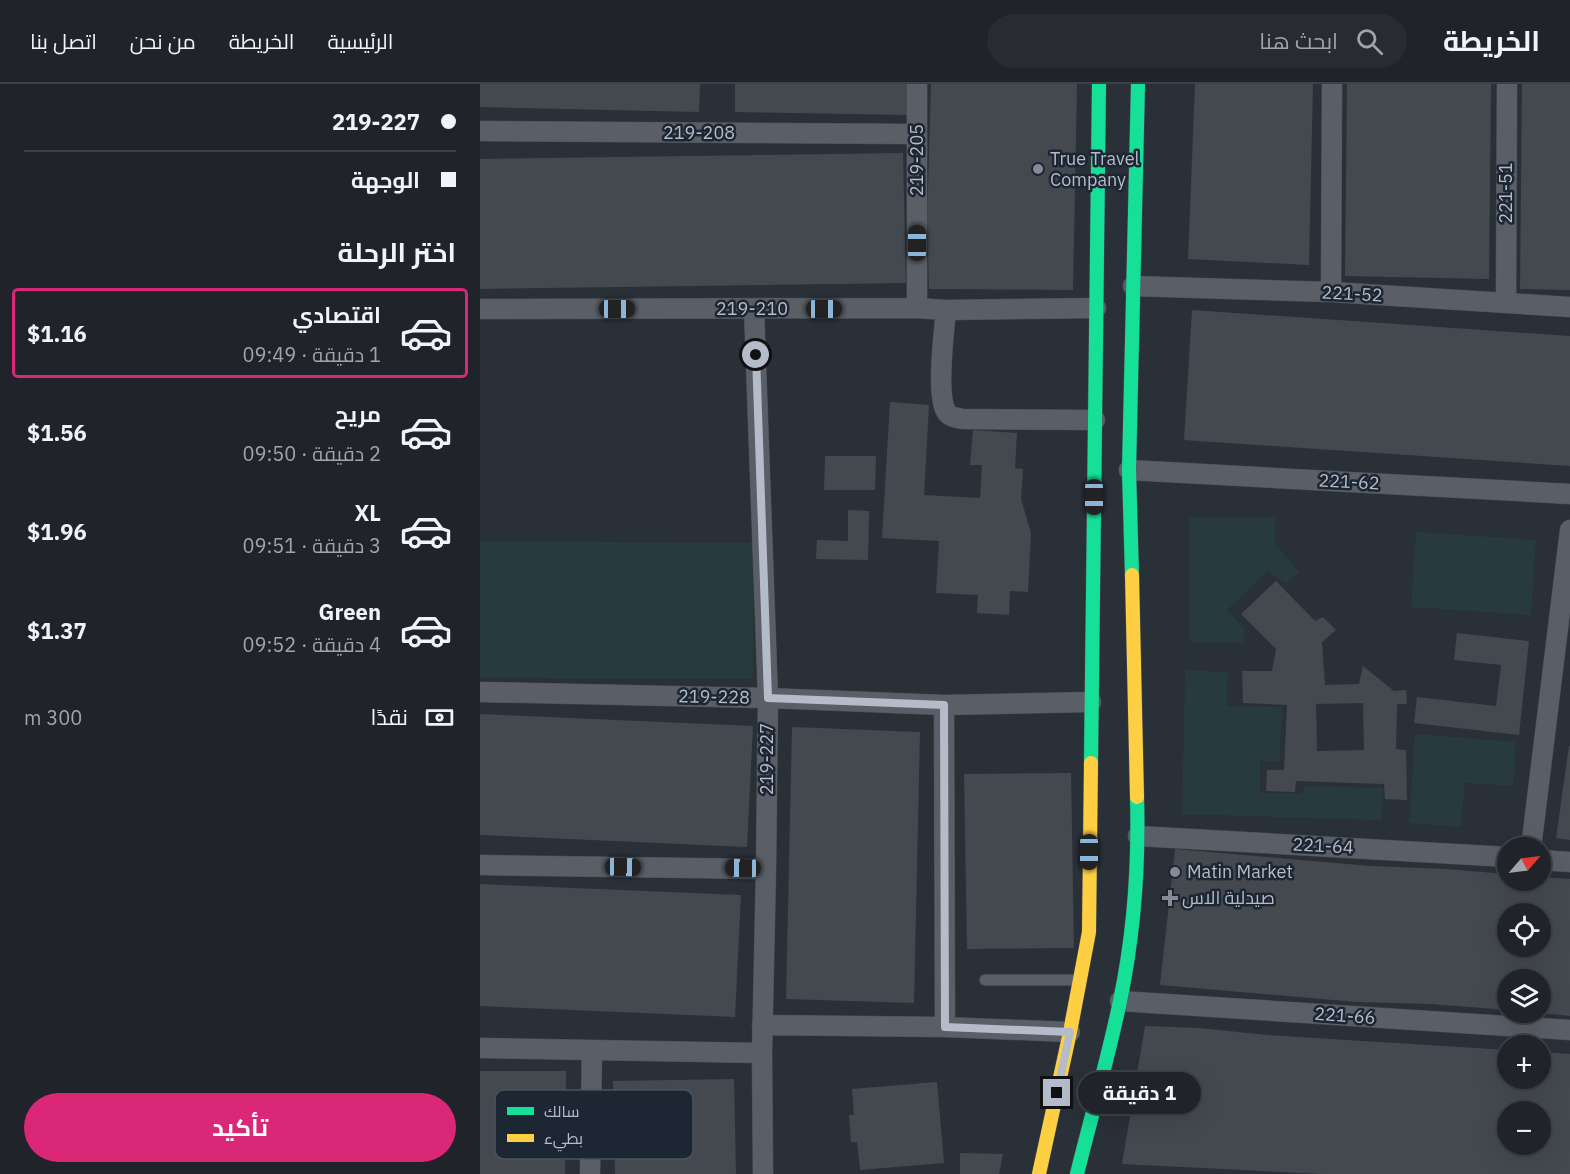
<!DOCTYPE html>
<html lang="ar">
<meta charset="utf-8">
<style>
:root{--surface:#20242a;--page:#282c32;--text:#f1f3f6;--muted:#a2a4a8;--line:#3d4147;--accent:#db2777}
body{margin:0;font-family:"IBM Plex Sans",Cairo,sans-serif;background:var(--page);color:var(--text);direction:rtl;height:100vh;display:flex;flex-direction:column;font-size:22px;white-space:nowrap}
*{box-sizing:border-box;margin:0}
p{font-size:20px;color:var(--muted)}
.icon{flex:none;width:33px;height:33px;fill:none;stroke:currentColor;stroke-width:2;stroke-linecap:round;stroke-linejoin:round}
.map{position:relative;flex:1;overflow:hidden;direction:ltr}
.side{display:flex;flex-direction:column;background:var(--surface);width:480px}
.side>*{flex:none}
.banner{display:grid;align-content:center;height:132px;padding:0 24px;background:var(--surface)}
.needle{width:39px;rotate:62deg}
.tools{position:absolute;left:1017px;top:753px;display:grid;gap:12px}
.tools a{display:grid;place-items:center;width:54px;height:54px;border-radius:50%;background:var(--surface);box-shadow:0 6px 24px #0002,0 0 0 2px var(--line);font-size:30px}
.end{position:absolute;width:27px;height:27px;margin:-14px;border:8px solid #b4bcc9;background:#111;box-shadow:0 0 0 3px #111}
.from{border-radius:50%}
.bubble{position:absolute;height:42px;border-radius:21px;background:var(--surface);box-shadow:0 6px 24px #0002,0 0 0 2px var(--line);font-size:20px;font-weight:700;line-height:42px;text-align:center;direction:rtl}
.car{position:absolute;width:18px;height:36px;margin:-18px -9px;border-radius:8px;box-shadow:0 0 4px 2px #0007;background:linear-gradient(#222 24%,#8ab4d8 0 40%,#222 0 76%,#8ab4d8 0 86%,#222 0)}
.banner b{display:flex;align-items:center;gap:21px;height:57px;font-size:22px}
.banner b+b{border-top:2px solid var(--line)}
.banner i{width:15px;height:15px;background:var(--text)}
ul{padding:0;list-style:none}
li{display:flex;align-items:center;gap:18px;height:90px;margin:0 12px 9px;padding:0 12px;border:3px solid transparent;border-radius:6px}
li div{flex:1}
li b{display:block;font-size:22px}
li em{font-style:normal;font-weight:700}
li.current{border-color:var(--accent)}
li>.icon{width:54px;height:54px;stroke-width:1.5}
h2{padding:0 24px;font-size:27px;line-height:72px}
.pay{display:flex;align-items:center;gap:15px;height:66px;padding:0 24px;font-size:22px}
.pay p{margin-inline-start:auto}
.cta{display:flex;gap:12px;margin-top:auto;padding:12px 24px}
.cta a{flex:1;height:69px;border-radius:36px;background:var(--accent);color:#fff;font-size:24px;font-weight:700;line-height:69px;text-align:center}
header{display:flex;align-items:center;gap:36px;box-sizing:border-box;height:84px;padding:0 30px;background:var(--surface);border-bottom:2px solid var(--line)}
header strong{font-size:28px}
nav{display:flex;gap:33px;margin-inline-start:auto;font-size:21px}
.search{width:420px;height:54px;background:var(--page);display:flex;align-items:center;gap:15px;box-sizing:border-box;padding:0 21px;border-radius:33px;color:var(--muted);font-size:22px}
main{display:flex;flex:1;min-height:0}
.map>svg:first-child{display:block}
</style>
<header>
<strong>الخريطة</strong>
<div class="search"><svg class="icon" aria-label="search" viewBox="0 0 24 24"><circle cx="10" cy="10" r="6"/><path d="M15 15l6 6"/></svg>ابحث هنا</div>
<nav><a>الرئيسية</a><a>الخريطة</a><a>من نحن</a><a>اتصل بنا</a></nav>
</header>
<main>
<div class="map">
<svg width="1090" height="1090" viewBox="0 0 1090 1090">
<rect width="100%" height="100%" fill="#2a3038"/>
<path fill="#273a3e" d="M 709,434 L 795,434 L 795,460 L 819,488 L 806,499 L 787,487 L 747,526 L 766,547 L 763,558 L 710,558 Z
M 936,448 L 1056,456 L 1051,531 L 931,523 Z
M 0,457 L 274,459 L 273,595 L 0,594 Z
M 705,586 L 748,588 L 747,622 L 802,623 L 800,677 L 780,677 L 780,709 L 821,710 L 825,702 L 903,704 L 902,736 L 702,730 Z
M 935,650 L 1036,658 L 1033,702 L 985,699 L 981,743 L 929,739 Z"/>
<path fill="#444950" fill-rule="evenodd" d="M 0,0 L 220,0 L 219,28 L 0,23 Z
M 255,0 L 428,0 L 428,31 L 255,28 Z
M 451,0 L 597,0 L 593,206 L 449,205 L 447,137 Z
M 715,0 L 833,0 L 829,181 L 708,175 Z
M 867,0 L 1011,0 L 1009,195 L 865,192 Z
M 1042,0 L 1090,0 L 1090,206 L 1040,205 Z
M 423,69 L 426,199 L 0,205 L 0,75 Z
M 712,226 L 1090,252 L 1090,382 L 704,356 Z
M 410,318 L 449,321 L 444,411 L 500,414 L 502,381 L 490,381 L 493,346 L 537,349 L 535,384 L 543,385 L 541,415 L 551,449 L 548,508 L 530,507 L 529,531 L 497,529 L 498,511 L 456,509 L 459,457 L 402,454 Z
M 345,372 L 396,372 L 395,406 L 344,406 Z
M 368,426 L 389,427 L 388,476 L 336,475 L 337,456 L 368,457 Z
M 796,497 L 835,537 L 843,533 L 856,546 L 842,558 L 845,601 L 879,600 L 883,582 L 914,607 L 926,606 L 927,620 L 917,620 L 916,665 L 926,666 L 927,716 L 905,715 L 904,700 L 816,697 L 815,708 L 786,707 L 787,686 L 804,686 L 807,621 L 763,619 L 762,587 L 792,587 L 796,565 L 761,530 ZM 883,619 L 884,666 L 837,667 L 836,620 Z
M 977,549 L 1049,557 L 1039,651 L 934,639 L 937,613 L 1016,622 L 1021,581 L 974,576 Z
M 0,630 L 273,642 L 267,763 L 0,751 Z
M 312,643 L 440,648 L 434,919 L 306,915 Z
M 1089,662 L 1090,662 L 1090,756 L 1076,754 Z
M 591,689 L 594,864 L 487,865 L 484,690 Z
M 695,765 L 890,782 L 966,785 L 1015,789 L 1028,790 L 1028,796 L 1060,796 L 1060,793 L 1090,795 L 1090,932 L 1060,929 L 1060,896 L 1028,896 L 1028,926 L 952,920 L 876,918 L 680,901 ZM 1028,830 L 1060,830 L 1060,862 L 1028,862 Z
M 0,800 L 261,811 L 255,933 L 0,922 Z
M 665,942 L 719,944 L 788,951 L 1028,966 L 1028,994 L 1060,994 L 1060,968 L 1090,970 L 1090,1090 L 842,1090 L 642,1080 ZM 1028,1028 L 1060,1028 L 1060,1060 L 1028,1060 Z
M 0,987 L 86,987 L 85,1090 L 0,1090 Z
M 254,995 L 256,1090 L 135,1090 L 133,997 Z
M 457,998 L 464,1079 L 380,1086 L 377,1058 L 371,1058 L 369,1031 L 374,1031 L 372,1005 Z
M 480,1069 L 523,1070 L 519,1090 L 480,1090 Z"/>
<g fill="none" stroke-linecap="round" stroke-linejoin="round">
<defs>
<path id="lane" d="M 505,896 L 596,896"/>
<path id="street" d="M 0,47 L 437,50
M 653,202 L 851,208 L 1090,223
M 851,208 L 852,0
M 1026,219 L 1027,0
M 437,224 L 437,0
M 0,225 L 437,224 L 466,226 L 616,224
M 274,225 L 288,614 L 286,785 L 282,969 L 283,1090
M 466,226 C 464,249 456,310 466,327 C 469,333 477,334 483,335 L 615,336
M 649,386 L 1090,410
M 0,608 L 288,614 L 464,621 L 611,618
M 464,621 L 465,943
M 658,752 L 1028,773
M 1051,764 L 1090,446
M 1060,776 L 1090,778
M 0,781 L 286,785
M 640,917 L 1090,946
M 282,941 L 465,943 L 590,948
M 0,964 L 282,969
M 110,1090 L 112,966"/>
<path id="fast" d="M 652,491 L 649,386 L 658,0
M 611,679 L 619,0
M 597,1090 C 611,1033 628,975 640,917 C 654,850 659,781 657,713"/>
<path id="slow" d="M 652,491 L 657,713
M 559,1090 L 590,948 L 609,848 L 611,679"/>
</defs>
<use href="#lane" stroke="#484c53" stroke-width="12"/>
<use href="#street" stroke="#484c53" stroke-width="21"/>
<use href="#fast" stroke="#484c55" stroke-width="15"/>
<use href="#slow" stroke="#484c55" stroke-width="15"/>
<use href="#lane" stroke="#5a5e66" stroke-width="10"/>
<use href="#street" stroke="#5a5e66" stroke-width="20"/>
<use href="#fast" stroke="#16e098" stroke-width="14"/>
<use href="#slow" stroke="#ffcf43" stroke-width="14"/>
</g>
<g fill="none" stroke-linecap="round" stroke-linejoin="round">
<path stroke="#b4bcc9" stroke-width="8" d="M 276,271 L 288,614 L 464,621 L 465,943 L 590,948 L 577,1009"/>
</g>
<g fill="#848b96" stroke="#1d2633" stroke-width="2">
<circle cx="558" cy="85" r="6"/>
<circle cx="695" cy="788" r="6"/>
<path d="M687 805h6v6h6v6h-6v6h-6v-6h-6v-6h6z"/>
</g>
<g text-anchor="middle" stroke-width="5" stroke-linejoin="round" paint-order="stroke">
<g font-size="18" fill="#b4bcc9" stroke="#1d2633">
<text x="219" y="55">219-208</text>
<text transform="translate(437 76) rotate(-90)" y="6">219-205</text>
<text transform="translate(1026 109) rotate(-90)" y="6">221-51</text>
<text transform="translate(872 210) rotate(3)" y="6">221-52</text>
<text x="272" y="231">219-210</text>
<text transform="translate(869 398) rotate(3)" y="6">221-62</text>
<text transform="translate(234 613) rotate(1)" y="6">219-228</text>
<text transform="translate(287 675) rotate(-90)" y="6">219-227</text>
<text transform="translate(843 762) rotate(3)" y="6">221-64</text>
<text transform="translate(865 932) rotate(4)" y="6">221-66</text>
</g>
<g font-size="18" fill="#b4bcc9" stroke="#1d2633" text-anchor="start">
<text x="570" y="81">True Travel<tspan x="570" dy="21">Company</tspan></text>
<text x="707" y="794">Matin Market</text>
<text x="702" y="820">صيدلية الاس</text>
</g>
</g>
<rect x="15" y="1006" width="198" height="69" rx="9" fill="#1d2633" stroke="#4a5360" stroke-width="1.5"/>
<rect x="27" y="1023" width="27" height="8" fill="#16e098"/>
<rect x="27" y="1050" width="27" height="8" fill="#ffcf43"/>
<g font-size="16" fill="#b4bcc9">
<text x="64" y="1033">سالك</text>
<text x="64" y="1060">بطيء</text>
</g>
</svg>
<div class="tools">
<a><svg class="needle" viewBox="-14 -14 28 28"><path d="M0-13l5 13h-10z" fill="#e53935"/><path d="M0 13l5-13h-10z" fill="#a2a4a8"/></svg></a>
<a><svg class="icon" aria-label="locate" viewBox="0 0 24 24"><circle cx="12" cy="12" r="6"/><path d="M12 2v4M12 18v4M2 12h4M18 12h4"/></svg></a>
<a><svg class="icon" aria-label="layers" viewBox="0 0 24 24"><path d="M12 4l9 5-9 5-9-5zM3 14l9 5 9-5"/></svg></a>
<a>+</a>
<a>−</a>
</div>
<i class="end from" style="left:276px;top:271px"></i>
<i class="end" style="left:577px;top:1009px"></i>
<div class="bubble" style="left:598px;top:988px;width:123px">1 دقيقة</div>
<i class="car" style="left:437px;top:159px;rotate:0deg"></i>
<i class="car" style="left:137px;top:225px;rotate:90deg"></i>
<i class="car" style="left:344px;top:225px;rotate:90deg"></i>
<i class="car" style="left:614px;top:413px;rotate:180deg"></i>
<i class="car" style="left:609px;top:768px;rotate:180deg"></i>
<i class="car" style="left:143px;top:783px;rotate:91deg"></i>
<i class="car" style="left:263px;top:784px;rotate:271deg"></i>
</div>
<section class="side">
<div class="banner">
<b><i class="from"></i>219-227</b>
<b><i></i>الوجهة</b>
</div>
<h2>اختر الرحلة</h2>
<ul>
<li class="current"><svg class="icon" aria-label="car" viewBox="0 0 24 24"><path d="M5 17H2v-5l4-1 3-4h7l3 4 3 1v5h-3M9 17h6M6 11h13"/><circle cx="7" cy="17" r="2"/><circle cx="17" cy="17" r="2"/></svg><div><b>اقتصادي</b><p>1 دقيقة · 09:49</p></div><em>$1.16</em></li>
<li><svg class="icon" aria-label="car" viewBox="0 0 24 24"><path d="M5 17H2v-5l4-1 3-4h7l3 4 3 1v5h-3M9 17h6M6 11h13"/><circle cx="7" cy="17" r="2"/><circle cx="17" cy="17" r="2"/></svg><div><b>مريح</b><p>2 دقيقة · 09:50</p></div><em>$1.56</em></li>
<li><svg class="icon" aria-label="car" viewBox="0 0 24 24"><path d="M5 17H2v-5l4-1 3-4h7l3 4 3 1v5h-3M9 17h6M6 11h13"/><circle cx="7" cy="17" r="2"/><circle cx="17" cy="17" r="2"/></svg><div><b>XL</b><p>3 دقيقة · 09:51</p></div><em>$1.96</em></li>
<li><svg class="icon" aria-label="car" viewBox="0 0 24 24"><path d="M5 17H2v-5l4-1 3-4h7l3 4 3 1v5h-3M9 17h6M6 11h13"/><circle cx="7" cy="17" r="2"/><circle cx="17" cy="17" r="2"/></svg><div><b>Green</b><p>4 دقيقة · 09:52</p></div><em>$1.37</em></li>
</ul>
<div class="pay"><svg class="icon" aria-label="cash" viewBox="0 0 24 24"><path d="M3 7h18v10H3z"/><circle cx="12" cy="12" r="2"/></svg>نقدًا<p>300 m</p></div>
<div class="cta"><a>تأكيد</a></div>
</section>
</main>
